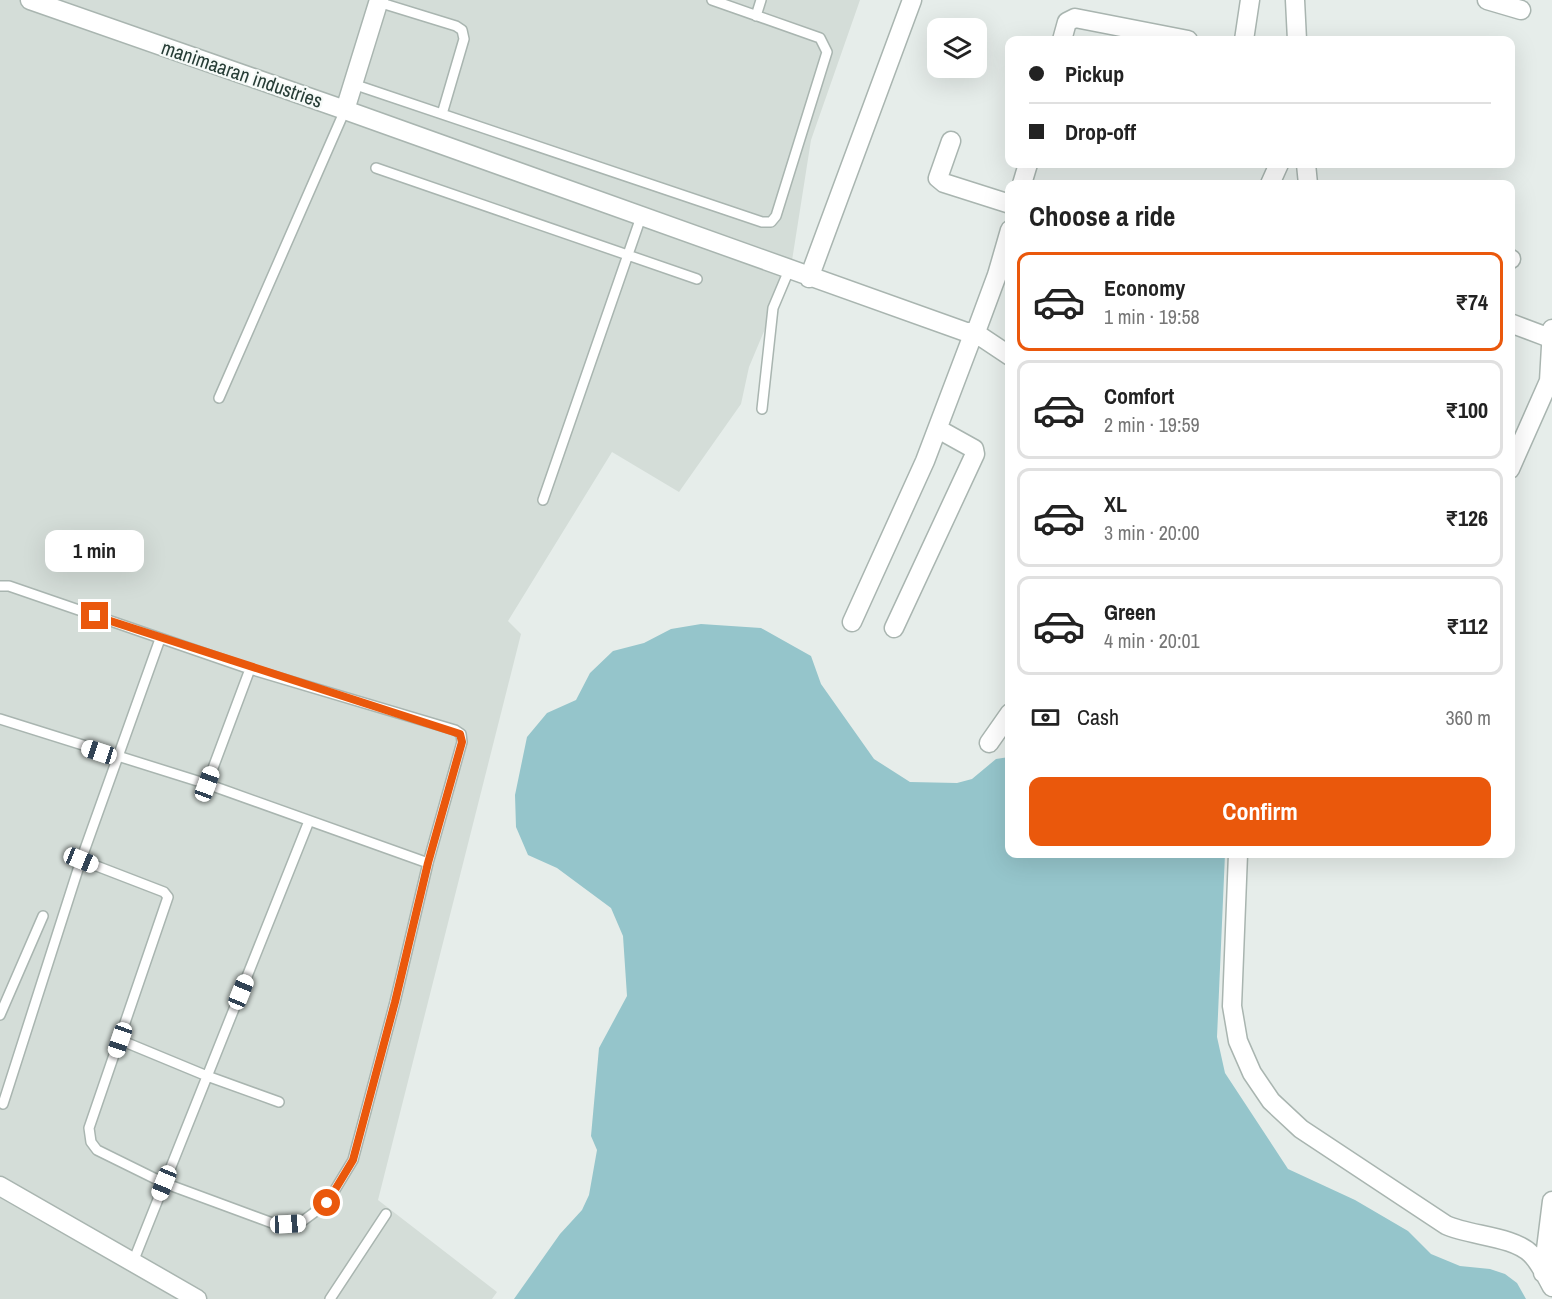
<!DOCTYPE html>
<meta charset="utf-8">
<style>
:root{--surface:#fff;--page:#f2f2f2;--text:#222;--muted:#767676;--line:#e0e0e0;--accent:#ea580c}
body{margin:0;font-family:"Archivo Narrow",sans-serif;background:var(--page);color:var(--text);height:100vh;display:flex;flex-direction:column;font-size:22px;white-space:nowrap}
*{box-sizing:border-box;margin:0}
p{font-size:20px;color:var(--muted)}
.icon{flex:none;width:33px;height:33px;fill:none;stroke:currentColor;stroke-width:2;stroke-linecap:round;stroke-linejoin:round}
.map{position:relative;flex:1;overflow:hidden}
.drawer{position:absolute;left:1005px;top:180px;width:510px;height:678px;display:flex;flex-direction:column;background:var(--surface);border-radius:12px;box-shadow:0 6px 24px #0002}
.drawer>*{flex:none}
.top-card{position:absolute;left:1005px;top:36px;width:510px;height:132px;border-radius:12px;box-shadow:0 6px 24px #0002;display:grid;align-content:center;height:132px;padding:0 24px;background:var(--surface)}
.fabs{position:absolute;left:927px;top:18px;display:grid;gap:12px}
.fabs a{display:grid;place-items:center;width:60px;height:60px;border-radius:12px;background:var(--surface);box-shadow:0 6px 24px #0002;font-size:30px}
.end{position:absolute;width:27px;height:27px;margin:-14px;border:8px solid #ea580c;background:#fff;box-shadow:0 0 0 3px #fff}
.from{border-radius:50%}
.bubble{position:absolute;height:42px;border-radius:12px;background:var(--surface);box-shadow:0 6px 24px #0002;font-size:20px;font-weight:700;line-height:42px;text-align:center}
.car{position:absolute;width:18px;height:36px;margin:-18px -9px;border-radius:8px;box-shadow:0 0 4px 2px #0007;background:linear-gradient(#fff 24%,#345 0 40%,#fff 0 76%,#345 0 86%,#fff 0)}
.top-card b{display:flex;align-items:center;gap:21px;height:57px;font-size:22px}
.top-card b+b{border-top:2px solid var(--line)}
.top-card i{width:15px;height:15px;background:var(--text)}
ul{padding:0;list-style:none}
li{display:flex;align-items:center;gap:18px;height:99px;margin:0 12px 9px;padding:0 12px;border:3px solid var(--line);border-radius:12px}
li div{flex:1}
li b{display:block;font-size:22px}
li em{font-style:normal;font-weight:700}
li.on{border-color:var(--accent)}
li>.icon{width:54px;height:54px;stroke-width:1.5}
h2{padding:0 24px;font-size:27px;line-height:72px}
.pay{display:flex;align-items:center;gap:15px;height:66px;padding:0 24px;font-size:22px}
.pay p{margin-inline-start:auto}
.button{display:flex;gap:12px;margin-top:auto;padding:12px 24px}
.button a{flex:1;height:69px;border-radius:12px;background:var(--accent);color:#fff;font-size:24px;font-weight:700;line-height:69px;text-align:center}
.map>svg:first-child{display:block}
</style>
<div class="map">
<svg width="1552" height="1299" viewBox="0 0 1552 1299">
<rect width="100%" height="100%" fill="#e6edea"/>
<path fill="#d4ddd8" d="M 0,0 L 860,0 L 811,140 L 791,267 L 749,367 L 741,404 L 679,492 L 612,452 L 508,621 L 521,634 L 378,1200 L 497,1292 L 492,1299 L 0,1299 Z"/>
<path fill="#95c5cb" d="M 701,624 L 761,628 L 811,656 L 821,684 L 874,759 L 910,782 L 957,783 L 972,779 L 996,759 L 1009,757 L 1010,854 L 1225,854 L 1217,1037 L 1225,1073 L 1288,1169 L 1355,1200 L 1408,1231 L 1431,1254 L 1460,1266 L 1490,1269 L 1505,1274 L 1517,1283 L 1526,1299 L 514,1299 L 560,1234 L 582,1210 L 589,1195 L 597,1150 L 591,1136 L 599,1048 L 627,996 L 623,936 L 611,908 L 557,868 L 528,855 L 516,827 L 515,795 L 527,737 L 547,713 L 576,700 L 590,673 L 613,651 L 644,643 L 671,629 Z"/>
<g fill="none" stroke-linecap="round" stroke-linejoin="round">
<defs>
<path id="lane" d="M 378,2 L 456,26 L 462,30 L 464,39 L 442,114
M 756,16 L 761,0
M 353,84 L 762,222 L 771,222 L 776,216 L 827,52 L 820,38 L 712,0
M 376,168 L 697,279
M 219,398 L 345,110
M 762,409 L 773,308 L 789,270
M 543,500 L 641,217
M 0,586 L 9,586 L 250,669 L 455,730 L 461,734 L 462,742 L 428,863 L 395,1002 L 353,1160 L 327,1203 L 300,1223 L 275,1224 L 164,1183 L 97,1150 L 91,1142 L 89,1128 L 168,897 L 164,892 L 81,860
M 0,719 L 207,784 L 428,863
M 207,784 L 250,669
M 0,1015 L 43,916
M 120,1040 L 207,1076 L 279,1102
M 3,1104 L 81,860 L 160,639
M 133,1262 L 309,821
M 330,1299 L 386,1214"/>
<path id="street" d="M 30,0 L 345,110 L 379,0
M 1295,0 L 1297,40
M 1487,0 L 1521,10
M 1062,40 L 1067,22 L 1075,18 L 1188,40
M 1244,40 L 1250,0
M 345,110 L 966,332 L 974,332 L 977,329 L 997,275 L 1010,230
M 951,141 L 938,178 L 944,183 L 1010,204
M 1306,164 L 1308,184
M 1022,184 L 1028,164
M 1270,184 L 1279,164
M 1510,259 L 1511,259
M 809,278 L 912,0
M 1510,323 L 1550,338
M 1510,469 L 1549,381 L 1552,329
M 852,622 L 925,461 L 974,332 L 1010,356
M 894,628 L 975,454 L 974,449 L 938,429
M 989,743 L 1010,713
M 1238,854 L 1232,1006 L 1238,1041 L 1252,1073 L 1271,1101 L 1301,1129 L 1446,1225 C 1470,1236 1513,1236 1531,1254 C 1540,1263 1546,1276 1552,1287
M 0,1186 L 197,1299
M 1543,1273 L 1552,1201"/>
</defs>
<use href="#lane" stroke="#a9b5b0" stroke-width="12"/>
<use href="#street" stroke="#a9b5b0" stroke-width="21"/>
<use href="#lane" stroke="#fff" stroke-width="9"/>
<use href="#street" stroke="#fff" stroke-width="18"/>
</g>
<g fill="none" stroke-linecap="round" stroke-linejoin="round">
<path stroke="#ea580c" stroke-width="8" d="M 95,616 L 460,734 L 462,742 L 428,863 L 395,1002 L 353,1160 L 327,1203"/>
</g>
<g text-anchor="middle" stroke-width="4.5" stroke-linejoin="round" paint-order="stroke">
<g font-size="20" fill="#273d36" stroke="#f6faf8">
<text transform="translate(242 74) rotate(19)" y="7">manimaaran industries</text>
</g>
</g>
</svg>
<div class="fabs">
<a><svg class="icon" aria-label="layers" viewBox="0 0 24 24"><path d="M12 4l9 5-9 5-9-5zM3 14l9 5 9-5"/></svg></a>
</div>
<i class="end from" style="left:327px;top:1203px"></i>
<i class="end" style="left:95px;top:616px"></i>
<div class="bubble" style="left:45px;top:530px;width:99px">1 min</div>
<i class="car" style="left:99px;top:752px;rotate:288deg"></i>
<i class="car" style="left:207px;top:784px;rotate:20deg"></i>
<i class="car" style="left:81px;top:860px;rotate:112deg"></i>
<i class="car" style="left:241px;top:992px;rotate:22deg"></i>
<i class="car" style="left:120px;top:1040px;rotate:199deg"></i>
<i class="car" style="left:164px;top:1183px;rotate:202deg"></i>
<i class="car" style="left:288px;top:1224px;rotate:87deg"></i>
<div class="top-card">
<b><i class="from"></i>Pickup</b>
<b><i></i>Drop-off</b>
</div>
<section class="drawer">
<h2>Choose a ride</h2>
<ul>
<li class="on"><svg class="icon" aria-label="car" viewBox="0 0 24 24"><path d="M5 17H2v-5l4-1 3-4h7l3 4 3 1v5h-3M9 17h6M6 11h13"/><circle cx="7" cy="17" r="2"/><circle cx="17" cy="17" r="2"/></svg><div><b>Economy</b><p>1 min · 19:58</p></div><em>₹74</em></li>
<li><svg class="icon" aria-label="car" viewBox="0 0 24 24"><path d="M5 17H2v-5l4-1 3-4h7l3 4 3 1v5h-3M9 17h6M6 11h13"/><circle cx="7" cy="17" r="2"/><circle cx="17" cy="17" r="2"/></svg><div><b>Comfort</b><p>2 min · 19:59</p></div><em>₹100</em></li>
<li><svg class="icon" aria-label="car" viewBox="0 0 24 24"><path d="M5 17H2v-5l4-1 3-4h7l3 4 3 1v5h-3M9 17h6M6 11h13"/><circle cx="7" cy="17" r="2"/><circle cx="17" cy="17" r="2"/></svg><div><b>XL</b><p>3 min · 20:00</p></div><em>₹126</em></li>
<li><svg class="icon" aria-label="car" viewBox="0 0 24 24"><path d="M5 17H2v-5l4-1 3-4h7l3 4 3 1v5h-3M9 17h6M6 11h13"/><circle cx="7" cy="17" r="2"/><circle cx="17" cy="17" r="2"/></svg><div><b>Green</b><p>4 min · 20:01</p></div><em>₹112</em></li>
</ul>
<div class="pay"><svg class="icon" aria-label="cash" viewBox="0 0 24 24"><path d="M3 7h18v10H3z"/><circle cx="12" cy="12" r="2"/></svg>Cash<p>360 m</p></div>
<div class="button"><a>Confirm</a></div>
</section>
</div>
